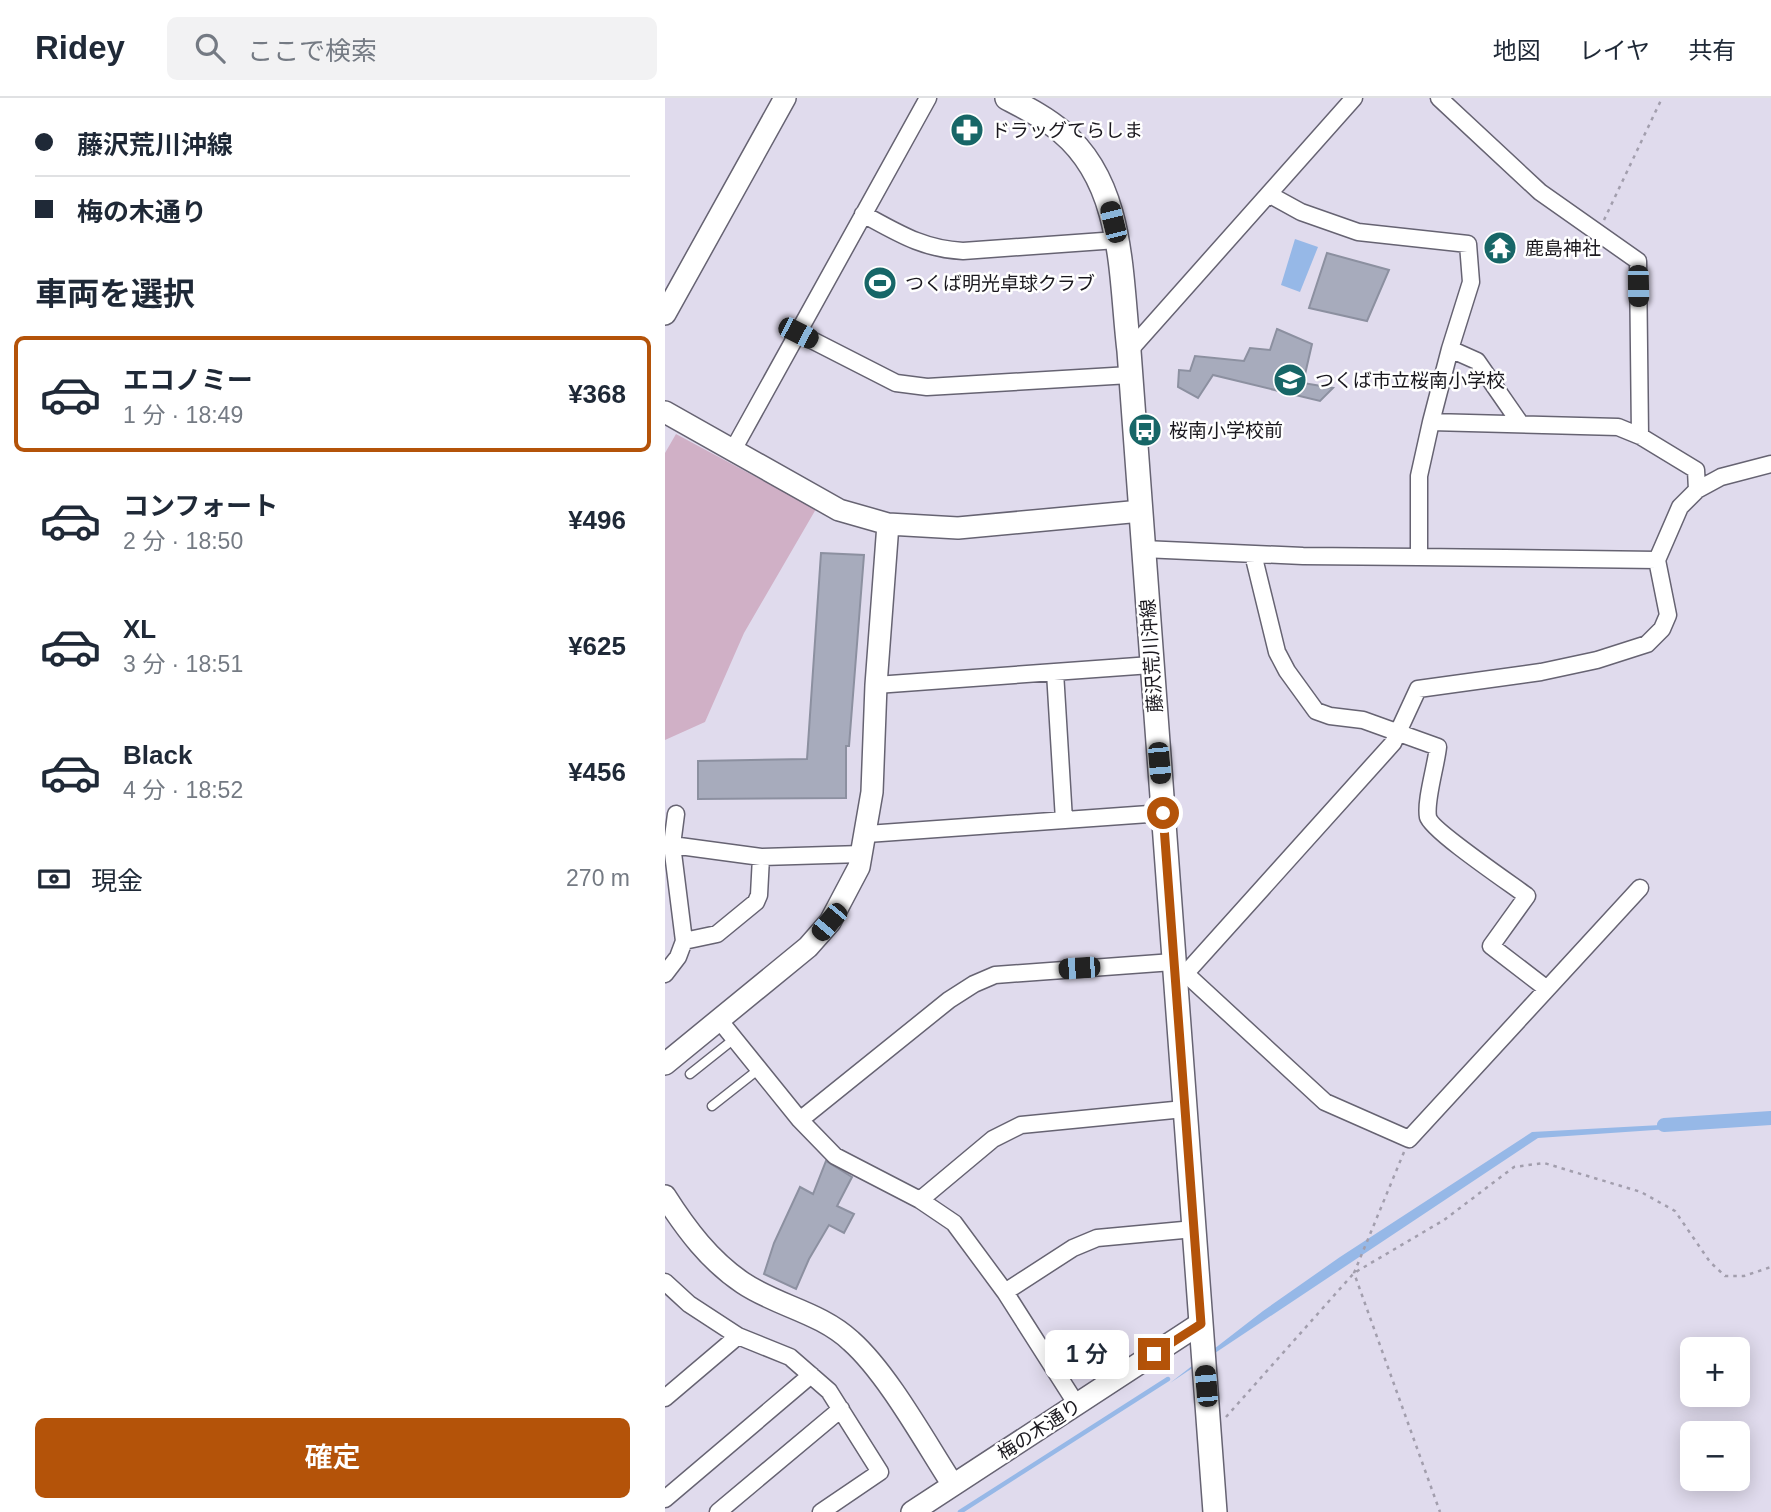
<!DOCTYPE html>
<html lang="ja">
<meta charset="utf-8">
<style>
:root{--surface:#fff;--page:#f2f2f3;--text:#1f2937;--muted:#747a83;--line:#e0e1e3;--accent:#b45309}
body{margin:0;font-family:Helvetica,"Noto Sans JP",sans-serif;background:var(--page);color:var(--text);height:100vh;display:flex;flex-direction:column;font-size:26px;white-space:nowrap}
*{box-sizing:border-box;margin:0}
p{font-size:23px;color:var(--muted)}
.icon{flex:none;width:38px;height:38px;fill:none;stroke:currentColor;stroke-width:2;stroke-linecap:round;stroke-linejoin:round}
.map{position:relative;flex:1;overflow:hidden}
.sheet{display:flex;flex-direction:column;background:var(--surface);width:665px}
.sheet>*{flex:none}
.guide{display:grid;align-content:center;height:154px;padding:0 35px;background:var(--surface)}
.tools{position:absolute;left:1015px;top:1239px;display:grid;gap:14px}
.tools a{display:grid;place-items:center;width:70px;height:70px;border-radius:10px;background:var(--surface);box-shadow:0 4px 18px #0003;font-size:35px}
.end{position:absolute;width:32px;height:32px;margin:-16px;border:9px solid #b45309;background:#fff;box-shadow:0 0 0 4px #fff}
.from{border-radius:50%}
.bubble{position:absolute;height:49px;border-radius:10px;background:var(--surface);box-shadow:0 4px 18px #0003;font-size:23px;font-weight:600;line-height:49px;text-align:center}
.car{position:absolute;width:21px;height:42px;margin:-21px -10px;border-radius:9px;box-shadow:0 0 5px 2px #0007;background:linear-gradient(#222 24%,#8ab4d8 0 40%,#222 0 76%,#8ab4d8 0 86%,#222 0)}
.guide b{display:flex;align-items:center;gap:24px;height:66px;font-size:26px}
.guide b+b{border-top:2px solid var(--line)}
.guide i{width:18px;height:18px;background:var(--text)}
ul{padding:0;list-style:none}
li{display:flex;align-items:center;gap:21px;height:116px;margin:0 14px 10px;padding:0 21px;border:4px solid transparent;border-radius:10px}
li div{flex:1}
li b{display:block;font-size:26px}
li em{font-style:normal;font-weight:600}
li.current{border-color:var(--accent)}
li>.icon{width:63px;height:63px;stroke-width:1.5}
h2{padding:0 35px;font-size:32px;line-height:84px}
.pay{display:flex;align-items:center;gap:18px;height:77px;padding:0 35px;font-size:26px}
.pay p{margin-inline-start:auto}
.primary-button{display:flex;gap:14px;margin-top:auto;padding:14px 35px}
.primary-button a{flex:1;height:80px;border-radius:10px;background:var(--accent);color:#fff;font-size:28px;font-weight:600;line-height:80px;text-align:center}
header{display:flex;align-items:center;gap:42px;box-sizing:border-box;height:98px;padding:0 35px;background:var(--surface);border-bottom:2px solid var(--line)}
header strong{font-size:33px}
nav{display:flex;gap:38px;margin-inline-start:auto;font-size:24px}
.search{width:490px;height:63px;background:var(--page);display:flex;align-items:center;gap:18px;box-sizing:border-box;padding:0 24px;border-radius:10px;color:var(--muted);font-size:26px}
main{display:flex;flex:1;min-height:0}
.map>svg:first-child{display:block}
</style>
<header>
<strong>Ridey</strong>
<div class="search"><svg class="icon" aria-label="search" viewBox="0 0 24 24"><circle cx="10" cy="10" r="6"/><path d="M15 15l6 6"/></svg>ここで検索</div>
<nav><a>地図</a><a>レイヤ</a><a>共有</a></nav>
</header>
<main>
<section class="sheet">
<div class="guide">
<b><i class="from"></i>藤沢荒川沖線</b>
<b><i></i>梅の木通り</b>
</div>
<h2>車両を選択</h2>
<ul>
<li class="current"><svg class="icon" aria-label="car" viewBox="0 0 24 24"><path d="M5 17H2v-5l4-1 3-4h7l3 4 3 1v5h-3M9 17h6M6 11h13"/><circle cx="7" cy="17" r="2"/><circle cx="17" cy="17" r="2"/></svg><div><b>エコノミー</b><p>1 分 · 18:49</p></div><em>¥368</em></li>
<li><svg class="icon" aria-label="car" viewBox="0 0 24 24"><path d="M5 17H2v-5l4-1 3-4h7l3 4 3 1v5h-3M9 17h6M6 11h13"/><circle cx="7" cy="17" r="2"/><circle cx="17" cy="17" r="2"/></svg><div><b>コンフォート</b><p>2 分 · 18:50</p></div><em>¥496</em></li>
<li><svg class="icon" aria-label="car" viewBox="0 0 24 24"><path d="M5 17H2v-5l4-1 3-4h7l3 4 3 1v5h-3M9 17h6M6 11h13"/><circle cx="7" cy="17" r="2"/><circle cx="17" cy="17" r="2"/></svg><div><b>XL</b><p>3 分 · 18:51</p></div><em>¥625</em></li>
<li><svg class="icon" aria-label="car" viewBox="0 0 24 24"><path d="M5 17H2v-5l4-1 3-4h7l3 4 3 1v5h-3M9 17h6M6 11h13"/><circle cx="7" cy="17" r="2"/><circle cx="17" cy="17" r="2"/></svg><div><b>Black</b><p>4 分 · 18:52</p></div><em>¥456</em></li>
</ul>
<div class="pay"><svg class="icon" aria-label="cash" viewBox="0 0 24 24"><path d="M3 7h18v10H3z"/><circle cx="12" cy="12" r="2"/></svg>現金<p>270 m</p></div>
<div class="primary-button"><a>確定</a></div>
</section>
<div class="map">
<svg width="1106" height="1414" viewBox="0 0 1106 1414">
<rect width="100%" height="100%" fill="#e0dbed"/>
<path fill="#d0b0c6" d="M 11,336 L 151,411 L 79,535 L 40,624 L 0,642 L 0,355 Z"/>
<path fill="#96b8e7" d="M 630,141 L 653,149 L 635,194 L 616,187 Z
M 1106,1021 L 1106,1024 L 873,1040 L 505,1285 L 598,1213 L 675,1159 L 867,1034 Z"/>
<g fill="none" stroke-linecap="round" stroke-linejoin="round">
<path stroke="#96b8e7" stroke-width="4.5" d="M 295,1414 L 503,1281"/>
<path stroke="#96b8e7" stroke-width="14" d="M 999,1027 L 1106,1020"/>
</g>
<path fill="#a7abbc" stroke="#8c90a0" stroke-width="2" d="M 662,155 L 724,172 L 702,223 L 644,210 Z
M 612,231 L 647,246 L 638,285 L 668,290 L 655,303 L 548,277 L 533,300 L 513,289 L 514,272 L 525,273 L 530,258 L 579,263 L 585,250 L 605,252 Z
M 156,455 L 199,457 L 184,648 L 181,648 L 181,700 L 33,701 L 33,663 L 142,661 Z
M 161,1063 L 187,1079 L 172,1108 L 189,1116 L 179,1135 L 164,1127 L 144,1161 L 131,1191 L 99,1176 L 109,1145 L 135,1089 L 148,1096 Z"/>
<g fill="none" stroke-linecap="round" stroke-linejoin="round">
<defs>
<path id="service" d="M 25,976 L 69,941
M 47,1008 L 94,971"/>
<path id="minor" d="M 774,0 L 875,94 L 973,163 L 975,338
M 605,97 L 636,114 L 693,134 L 803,146 L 806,184 L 785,251 L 812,263 L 855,325
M 198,116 C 233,135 258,151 298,153 L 452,142
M 133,235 L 231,285 L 262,289 L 465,277
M 464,253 L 689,0
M 766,324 L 785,251
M 68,352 L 263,0
M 478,451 L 638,458 L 754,459 L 754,378 L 766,324 L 953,329 L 975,338 L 1031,372 L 1032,392
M 588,456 L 612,554 L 622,573 L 651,613 L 665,618 L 698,622 L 773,649 C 771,668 760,703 763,719 C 766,732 846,786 862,798 L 826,848 L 882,891
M 754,459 L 992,462
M 390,574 L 399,722
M 211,587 L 486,567
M 202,736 L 498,715
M 7,747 L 96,759 L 197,756
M 19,843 L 52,836 L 91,804 L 94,797 L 96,759
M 521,875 L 728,645 L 753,591 L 876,574 L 932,562 L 982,546 L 997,531 L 1003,517 L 992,462 L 1015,409 L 1032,392 L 1056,379 L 1106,366
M 0,876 L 13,859 L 19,843 L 7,747 L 11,716
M 55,923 L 135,1022 L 170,1058 L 255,1102 L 289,1125 L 340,1194 L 412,1307
M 135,1022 L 284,902 L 309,886 L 330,877 L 508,864 L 660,1004 L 744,1041 L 975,790
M 255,1102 L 328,1041 L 356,1027 L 519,1011
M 0,1184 L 24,1206 L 73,1238 L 125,1259 L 164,1293 L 215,1374 L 156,1414
M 340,1194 L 408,1150 L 432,1140 L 529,1131
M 0,1300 L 73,1238
M 0,1401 L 146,1277
M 53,1414 L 176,1311"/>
<path id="tertiary" d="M 0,216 L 120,0
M 0,314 L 174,412 L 223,426 L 293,430 L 476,413
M 0,966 L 143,849 L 165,824 L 194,769 L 207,694 L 211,587 L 223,426
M 0,1098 C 21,1131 45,1163 78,1185 C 112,1208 155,1214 186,1243 C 223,1276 260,1344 288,1387
M 247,1414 L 536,1225"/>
<path id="secondary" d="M 342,0 C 361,10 381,20 397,34 C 460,87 455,178 464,253 L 550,1414"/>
</defs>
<use href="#service" stroke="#666372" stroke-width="11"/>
<use href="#minor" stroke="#666372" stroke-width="19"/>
<use href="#tertiary" stroke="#666372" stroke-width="24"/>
<use href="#secondary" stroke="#666372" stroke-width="26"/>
<path stroke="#a29ead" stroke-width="2.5" stroke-dasharray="3.5 5" stroke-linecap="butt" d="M 939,122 L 997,0
M 739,1054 L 689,1175 L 775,1414
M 561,1319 L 689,1175 L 779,1122 L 849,1069 L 879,1065 L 976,1094 L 1010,1113 L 1045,1164 L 1060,1178 L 1079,1178 L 1106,1169"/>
<use href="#service" stroke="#fff" stroke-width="8"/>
<use href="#minor" stroke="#fff" stroke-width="16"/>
<use href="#tertiary" stroke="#fff" stroke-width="21"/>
<use href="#secondary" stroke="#fff" stroke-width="23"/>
</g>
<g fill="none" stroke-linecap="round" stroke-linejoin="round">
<path stroke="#b45309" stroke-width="9" d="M 489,1256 L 536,1226 L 498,715"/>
</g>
<defs>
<symbol id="pharmacy-disc" viewBox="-11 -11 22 22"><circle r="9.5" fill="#176667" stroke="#fff"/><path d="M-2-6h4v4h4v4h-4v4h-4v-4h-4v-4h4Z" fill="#fff"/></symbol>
<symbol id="temple-disc" viewBox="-11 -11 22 22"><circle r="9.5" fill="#176667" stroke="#fff"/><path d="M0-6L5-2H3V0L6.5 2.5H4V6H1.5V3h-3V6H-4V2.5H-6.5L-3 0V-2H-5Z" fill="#fff"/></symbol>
<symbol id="stadium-disc" viewBox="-11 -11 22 22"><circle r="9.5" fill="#176667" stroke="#fff"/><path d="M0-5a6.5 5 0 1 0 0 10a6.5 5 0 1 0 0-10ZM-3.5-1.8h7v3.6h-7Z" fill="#fff"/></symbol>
<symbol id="school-disc" viewBox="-11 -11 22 22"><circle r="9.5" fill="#176667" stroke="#fff"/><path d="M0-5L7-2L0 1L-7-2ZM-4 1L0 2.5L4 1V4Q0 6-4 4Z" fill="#fff"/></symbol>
<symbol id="bus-disc" viewBox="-11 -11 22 22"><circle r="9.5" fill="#176667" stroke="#fff"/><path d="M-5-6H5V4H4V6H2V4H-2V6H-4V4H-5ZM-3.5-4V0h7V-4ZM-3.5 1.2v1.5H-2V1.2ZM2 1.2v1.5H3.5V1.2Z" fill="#fff"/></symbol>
</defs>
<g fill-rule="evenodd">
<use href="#pharmacy-disc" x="283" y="13" width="38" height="38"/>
<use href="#temple-disc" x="816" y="131" width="38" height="38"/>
<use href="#stadium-disc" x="196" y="166" width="38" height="38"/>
<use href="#school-disc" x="606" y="263" width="38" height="38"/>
<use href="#bus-disc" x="461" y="313" width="38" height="38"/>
</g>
<g text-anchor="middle" stroke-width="5" stroke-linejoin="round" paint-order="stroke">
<g font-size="19" fill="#1a181e" stroke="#fff" text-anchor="start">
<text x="326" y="39">ドラッグてらしま</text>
<text x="860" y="157">鹿島神社</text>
<text x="240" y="192">つくば明光卓球クラブ</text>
<text x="650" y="289">つくば市立桜南小学校</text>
<text x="504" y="339">桜南小学校前</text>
</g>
<g font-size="19" fill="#1a181e" stroke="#fff">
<text transform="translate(486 558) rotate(-94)" y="7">藤沢荒川沖線</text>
<text transform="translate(374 1331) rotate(-33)" y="7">梅の木通り</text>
</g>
</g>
</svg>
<div class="tools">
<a>+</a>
<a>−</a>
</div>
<i class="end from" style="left:498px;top:715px"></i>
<i class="end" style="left:489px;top:1256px"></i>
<div class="bubble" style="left:380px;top:1232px;width:84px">1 分</div>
<i class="car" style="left:448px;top:124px;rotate:346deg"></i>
<i class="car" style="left:973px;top:188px;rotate:179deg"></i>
<i class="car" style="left:133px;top:235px;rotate:117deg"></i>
<i class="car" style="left:494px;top:665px;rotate:175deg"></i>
<i class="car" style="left:164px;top:824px;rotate:220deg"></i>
<i class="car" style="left:414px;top:870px;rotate:266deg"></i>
<i class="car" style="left:541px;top:1288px;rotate:355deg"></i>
</div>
</main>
